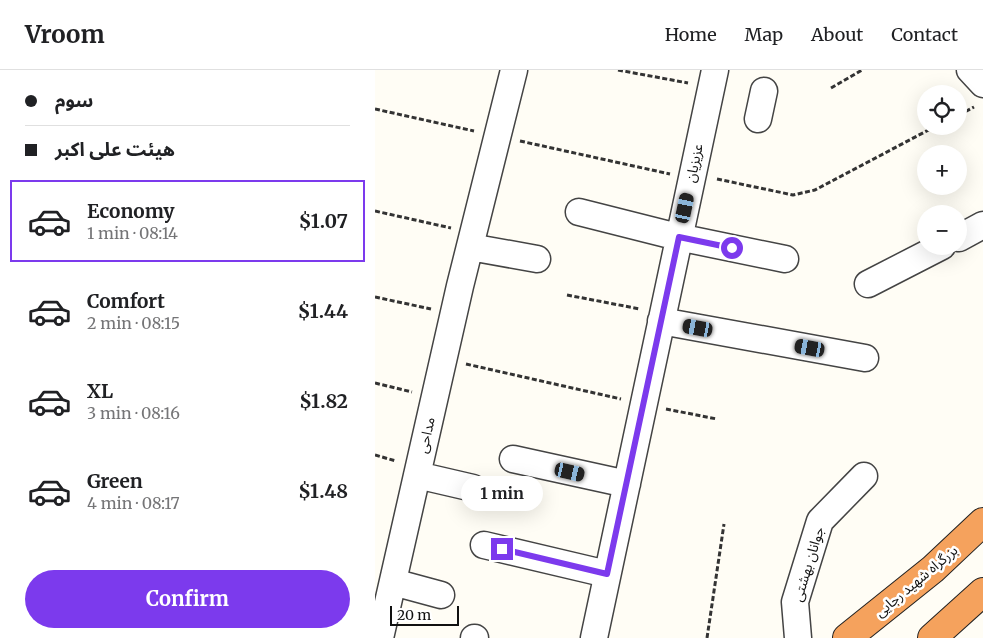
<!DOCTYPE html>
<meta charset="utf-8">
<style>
:root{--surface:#fff;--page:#f2f2f2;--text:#202124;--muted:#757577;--line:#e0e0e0;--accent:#7c3aed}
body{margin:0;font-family:Merriweather,"Noto Sans Arabic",serif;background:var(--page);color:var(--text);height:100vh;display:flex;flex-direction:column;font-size:19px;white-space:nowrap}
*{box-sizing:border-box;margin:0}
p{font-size:16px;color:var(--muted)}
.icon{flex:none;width:28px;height:28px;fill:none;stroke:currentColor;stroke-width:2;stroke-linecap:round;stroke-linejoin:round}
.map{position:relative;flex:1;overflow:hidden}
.drawer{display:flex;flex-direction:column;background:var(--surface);width:375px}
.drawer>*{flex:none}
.banner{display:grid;align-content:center;height:110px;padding:0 25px;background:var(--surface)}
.buttons{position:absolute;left:542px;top:15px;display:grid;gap:10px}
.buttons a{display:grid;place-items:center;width:50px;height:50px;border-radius:50%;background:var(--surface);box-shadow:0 5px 20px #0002;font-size:25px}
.scale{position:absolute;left:15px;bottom:12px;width:69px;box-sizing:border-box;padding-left:5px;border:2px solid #111;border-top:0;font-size:14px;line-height:18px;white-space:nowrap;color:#111;-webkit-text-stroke:4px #fff;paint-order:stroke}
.end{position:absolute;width:22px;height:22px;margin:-11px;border:6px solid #7c3aed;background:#fff;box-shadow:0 0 0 2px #fff}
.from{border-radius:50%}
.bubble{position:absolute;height:35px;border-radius:18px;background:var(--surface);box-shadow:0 5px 20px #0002;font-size:16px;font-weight:700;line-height:35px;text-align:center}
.car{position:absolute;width:15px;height:30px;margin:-15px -8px;border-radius:6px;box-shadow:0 0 4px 1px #0007;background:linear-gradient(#222 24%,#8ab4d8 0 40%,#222 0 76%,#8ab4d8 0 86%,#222 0)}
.banner b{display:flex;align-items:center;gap:18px;height:48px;font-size:19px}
.banner b+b{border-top:1px solid var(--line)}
.banner i{width:12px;height:12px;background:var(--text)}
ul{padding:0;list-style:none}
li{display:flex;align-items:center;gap:15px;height:82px;margin:0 10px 8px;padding:0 15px;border:2px solid transparent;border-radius:0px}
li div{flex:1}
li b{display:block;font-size:19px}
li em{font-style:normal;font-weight:700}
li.on{border-color:var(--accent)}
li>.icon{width:45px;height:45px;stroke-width:1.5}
.action{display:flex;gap:10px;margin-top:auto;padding:10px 25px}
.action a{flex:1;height:58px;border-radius:30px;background:var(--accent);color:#fff;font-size:20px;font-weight:700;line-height:58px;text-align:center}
header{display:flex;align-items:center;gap:30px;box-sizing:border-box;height:70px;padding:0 25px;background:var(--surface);border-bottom:1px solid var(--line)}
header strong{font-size:24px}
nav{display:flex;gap:28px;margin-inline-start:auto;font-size:18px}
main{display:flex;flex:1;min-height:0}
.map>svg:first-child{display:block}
</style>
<header>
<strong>Vroom</strong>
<nav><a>Home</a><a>Map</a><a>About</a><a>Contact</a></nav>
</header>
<main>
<section class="drawer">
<div class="banner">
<b><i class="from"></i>سوم</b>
<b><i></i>هیئت علی اکبر</b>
</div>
<ul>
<li class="on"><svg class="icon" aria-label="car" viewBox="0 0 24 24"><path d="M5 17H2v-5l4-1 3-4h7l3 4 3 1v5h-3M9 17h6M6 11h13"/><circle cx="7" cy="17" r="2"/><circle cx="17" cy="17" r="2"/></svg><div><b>Economy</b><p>1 min · 08:14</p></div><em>$1.07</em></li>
<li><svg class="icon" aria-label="car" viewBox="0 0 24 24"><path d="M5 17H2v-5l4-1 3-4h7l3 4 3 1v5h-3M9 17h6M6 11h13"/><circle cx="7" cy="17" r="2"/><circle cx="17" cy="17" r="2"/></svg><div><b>Comfort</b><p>2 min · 08:15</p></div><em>$1.44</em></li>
<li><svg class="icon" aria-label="car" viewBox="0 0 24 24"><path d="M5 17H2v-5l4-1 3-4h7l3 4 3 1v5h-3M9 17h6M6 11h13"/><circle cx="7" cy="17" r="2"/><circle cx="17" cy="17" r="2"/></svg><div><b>XL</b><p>3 min · 08:16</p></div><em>$1.82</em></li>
<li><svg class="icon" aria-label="car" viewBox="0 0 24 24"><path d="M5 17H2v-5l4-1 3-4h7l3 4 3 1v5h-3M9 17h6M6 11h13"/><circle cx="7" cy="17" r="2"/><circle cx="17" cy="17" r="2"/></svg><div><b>Green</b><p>4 min · 08:17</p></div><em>$1.48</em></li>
</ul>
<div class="action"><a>Confirm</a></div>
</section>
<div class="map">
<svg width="608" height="568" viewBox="0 0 608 568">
<rect width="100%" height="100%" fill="#fffdf5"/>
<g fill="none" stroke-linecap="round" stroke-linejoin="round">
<defs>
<path id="minor" d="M 595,0 L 608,14
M 383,49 L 389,21
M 204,142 L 303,167 L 410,189
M 584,168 L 608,155
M 95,177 L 162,189
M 493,214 L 567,176
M 286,251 L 490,288
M 138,389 L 252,414
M 42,405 L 98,418
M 109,475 L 232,504
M 18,512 L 66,525
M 5,568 L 85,216 L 139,0
M 99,568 L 100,568
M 219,568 L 340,0
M 423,568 L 420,532 L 445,451 L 489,406"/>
<path id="highway" d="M 472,568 L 558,499 L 608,452
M 557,568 L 608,522"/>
</defs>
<use href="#minor" stroke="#444" stroke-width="29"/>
<use href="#highway" stroke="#222" stroke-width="30"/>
<path stroke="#333" stroke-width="3" stroke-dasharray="5 2.5" stroke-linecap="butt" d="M 243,0 L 313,13
M 456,18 L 487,0
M 0,39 L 99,61
M 584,45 L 599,37
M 145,71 L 295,104
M 342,109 L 418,125 L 440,120 L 561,56
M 0,141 L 76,158
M 192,225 L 265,239
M 0,227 L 56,239
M 91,294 L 246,329
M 0,313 L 37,322
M 291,339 L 342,349
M 0,385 L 21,391
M 332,568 L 349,454"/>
<use href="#minor" stroke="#fff" stroke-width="26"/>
<use href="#highway" stroke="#f5a25d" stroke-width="28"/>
</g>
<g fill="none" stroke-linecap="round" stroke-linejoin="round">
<path stroke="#7c3aed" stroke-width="6" d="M 127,479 L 232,504 L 304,167 L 357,178"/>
</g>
<g text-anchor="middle" stroke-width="5" stroke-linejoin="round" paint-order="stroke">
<g font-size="14" fill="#111" stroke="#fff">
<text transform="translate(319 93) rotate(-78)" y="5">عزیزیان</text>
<text transform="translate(51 365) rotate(-77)" y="5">مداحی</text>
<text transform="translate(433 494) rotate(-73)" y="5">جوانان بهشتی</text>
<text transform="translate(541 511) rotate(-40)" y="5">بزرگراه شهید رجایی</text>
</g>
</g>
</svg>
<div class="buttons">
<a><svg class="icon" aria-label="locate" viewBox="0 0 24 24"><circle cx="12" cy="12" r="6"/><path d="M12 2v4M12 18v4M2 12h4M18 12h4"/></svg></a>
<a>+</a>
<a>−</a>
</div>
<div class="scale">20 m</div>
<i class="end from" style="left:357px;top:178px"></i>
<i class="end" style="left:127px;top:479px"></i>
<div class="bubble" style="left:86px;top:406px;width:82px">1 min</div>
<i class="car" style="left:310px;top:138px;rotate:12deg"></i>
<i class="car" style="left:323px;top:258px;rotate:280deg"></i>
<i class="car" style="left:435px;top:278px;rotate:280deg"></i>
<i class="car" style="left:195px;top:402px;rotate:103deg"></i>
</div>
</main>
